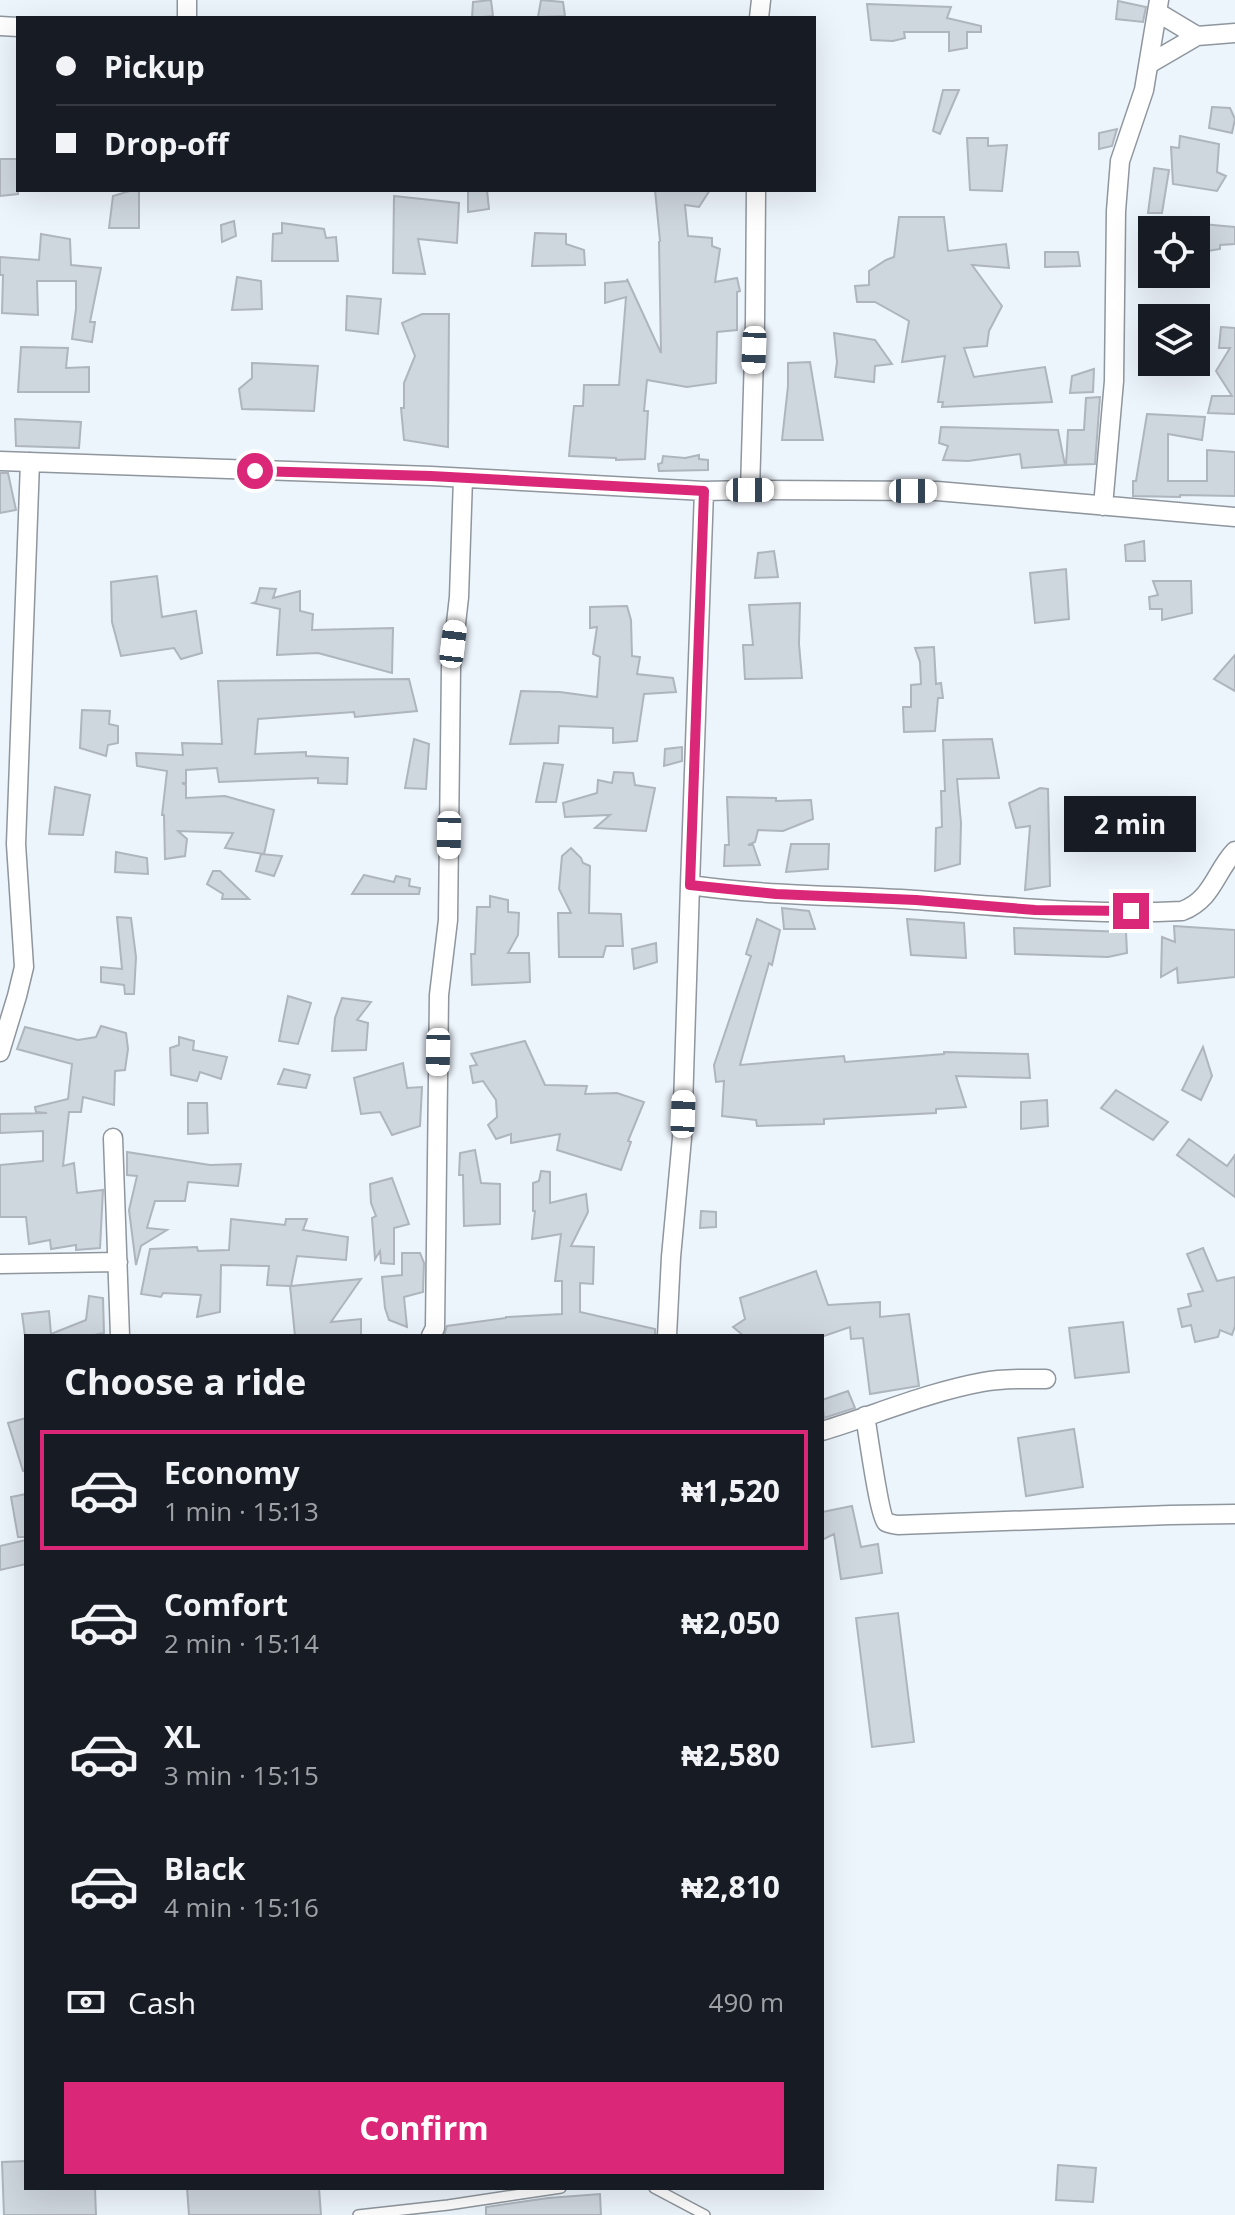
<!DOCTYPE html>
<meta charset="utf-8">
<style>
:root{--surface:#171b24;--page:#242831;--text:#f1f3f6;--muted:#9ea1a6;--line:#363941;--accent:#db2777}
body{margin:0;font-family:"Open Sans",sans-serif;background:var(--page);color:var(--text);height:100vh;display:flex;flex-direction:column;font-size:30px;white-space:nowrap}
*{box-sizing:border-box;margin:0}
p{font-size:26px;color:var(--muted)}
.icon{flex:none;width:44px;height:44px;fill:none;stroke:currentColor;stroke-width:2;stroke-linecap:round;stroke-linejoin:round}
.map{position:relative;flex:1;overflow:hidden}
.panel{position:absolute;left:24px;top:1334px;width:800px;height:856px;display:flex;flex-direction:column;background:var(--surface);border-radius:0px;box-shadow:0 8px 32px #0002}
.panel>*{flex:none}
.hud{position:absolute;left:16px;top:16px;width:800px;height:176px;border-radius:0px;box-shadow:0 8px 32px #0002;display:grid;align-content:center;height:176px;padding:0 40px;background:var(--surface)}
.fabs{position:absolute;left:1138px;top:216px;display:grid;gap:16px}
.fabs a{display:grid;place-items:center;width:72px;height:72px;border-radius:0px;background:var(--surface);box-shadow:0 8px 32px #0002;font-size:40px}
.end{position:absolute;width:36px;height:36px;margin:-18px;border:10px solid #db2777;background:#fff;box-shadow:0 0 0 4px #fff}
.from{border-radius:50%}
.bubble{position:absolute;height:56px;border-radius:0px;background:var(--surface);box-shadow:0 8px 32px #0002;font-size:26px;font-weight:700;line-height:56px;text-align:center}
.car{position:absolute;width:24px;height:48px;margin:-24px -12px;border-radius:10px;box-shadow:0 0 6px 2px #0007;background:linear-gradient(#fff 24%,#345 0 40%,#fff 0 76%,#345 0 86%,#fff 0)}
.hud b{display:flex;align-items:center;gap:28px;height:76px;font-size:30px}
.hud b+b{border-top:2px solid var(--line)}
.hud i{width:20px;height:20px;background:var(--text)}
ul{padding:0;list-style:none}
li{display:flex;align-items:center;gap:24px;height:120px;margin:0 16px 12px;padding:0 24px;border:4px solid transparent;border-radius:0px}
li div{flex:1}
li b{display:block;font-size:30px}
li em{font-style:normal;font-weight:700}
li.active{border-color:var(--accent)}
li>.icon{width:72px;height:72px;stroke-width:1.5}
h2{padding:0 40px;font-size:36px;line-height:96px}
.pay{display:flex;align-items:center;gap:20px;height:88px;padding:0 40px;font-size:30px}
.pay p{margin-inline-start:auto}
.cta{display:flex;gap:16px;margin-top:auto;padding:16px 40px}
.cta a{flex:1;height:92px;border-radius:0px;background:var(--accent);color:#fff;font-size:32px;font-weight:700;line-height:92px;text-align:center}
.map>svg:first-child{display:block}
</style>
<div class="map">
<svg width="1235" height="2215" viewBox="0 0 1235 2215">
<rect width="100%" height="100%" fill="#ecf4fc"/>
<path fill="#ced6de" stroke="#aeb5bd" stroke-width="2" d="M 491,0 L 493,16 L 472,18 L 473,2 Z
M 541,0 L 563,2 L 565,16 L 538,17 Z
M 1118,1 L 1146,7 L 1143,22 L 1116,19 Z
M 867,4 L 951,7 L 947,18 L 981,26 L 981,32 L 967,32 L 967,48 L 949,51 L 949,32 L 904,32 L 905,38 L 893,41 L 871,40 Z
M 943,90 L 959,90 L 940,134 L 933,131 Z
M 1212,107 L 1230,108 L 1235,119 L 1232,133 L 1209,128 Z
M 1117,129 L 1112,146 L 1099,149 L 1099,133 Z
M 1180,136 L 1219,144 L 1217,172 L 1226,176 L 1217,191 L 1173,184 L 1171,147 L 1179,148 Z
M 967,138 L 988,138 L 988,146 L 1007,145 L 1002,191 L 970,190 Z
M 0,159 L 18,159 L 18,194 L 0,196 Z
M 1154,168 L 1169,170 L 1162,213 L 1148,213 Z
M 133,190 L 139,190 L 139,228 L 109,228 L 113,196 Z
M 468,190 L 487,190 L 489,209 L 468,212 Z
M 655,190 L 710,190 L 699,207 L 685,205 L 688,236 L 712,238 L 712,246 L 720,249 L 715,282 L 737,278 L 740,291 L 737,292 L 737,330 L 717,332 L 716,383 L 687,387 L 647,380 L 644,411 L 648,411 L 645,459 L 616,460 L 616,458 L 569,456 L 574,406 L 583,406 L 584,385 L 619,385 L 626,297 L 605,303 L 605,283 L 627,281 L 627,279 L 661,353 L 659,242 L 660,241 Z
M 394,196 L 459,203 L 457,243 L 418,239 L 425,274 L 393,273 Z
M 899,217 L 944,217 L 948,251 L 1006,244 L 1009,268 L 972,265 L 1002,306 L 989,331 L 987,346 L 964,348 L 974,377 L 1045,367 L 1052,402 L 942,407 L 943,402 L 938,402 L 945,356 L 902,362 L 909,321 L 875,302 L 857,302 L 855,286 L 869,285 L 869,271 L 886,260 L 894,257 Z
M 234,221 L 236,236 L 222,242 L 221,225 Z
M 282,223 L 324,229 L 326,238 L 336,237 L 338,261 L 272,261 L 273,234 L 282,233 Z
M 1202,224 L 1235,227 L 1235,244 L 1220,245 L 1220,249 L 1202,252 Z
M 535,233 L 566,234 L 566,244 L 584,250 L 585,265 L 532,266 Z
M 41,234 L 70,239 L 71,265 L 101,268 L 90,322 L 95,322 L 92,342 L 72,339 L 76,309 L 76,281 L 37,281 L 38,315 L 2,313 L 3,275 L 0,275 L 0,257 L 39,260 Z
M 1045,252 L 1078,252 L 1080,266 L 1045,267 Z
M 237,277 L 261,281 L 262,309 L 232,310 Z
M 347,296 L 381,299 L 378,334 L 346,330 Z
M 422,314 L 449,314 L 448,447 L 404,440 L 401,408 L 404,408 L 404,383 L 415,356 L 402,323 Z
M 1221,327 L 1235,328 L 1235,414 L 1208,413 L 1212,396 L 1232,396 L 1216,371 L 1230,348 L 1219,348 Z
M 834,333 L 875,340 L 892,364 L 875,366 L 874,382 L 835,377 L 837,362 Z
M 21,347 L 68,348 L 66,368 L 89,367 L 89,392 L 18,392 Z
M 810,362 L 823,440 L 782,440 L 788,386 L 788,363 Z
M 252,363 L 318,366 L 314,411 L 242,409 L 239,389 L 252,378 Z
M 1094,369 L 1093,392 L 1070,393 L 1072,376 Z
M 1100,397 L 1095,464 L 1066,465 L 1068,430 L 1084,430 L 1086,398 Z
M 1147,414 L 1205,417 L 1202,440 L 1168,434 L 1168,481 L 1207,481 L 1207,450 L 1235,452 L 1235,496 L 1180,495 L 1180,497 L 1133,496 L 1133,481 L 1136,481 Z
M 15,419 L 81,422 L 79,448 L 16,446 Z
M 941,427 L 1058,430 L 1065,465 L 1022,468 L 1020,454 L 968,461 L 943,460 L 948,446 L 939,443 Z
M 699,455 L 699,459 L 708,460 L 708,470 L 659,471 L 658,464 L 662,463 L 663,456 L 685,458 Z
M 0,473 L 8,473 L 16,510 L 0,513 Z
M 1144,541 L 1145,561 L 1126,561 L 1125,545 Z
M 774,551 L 778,577 L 755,578 L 758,553 Z
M 1066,569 L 1069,619 L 1035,623 L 1030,573 Z
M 157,576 L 162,617 L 196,611 L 202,653 L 181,659 L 174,648 L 121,656 L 112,622 L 111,582 Z
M 1153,581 L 1191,581 L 1192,613 L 1162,620 L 1162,609 L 1150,609 L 1149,597 L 1158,595 Z
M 260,588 L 276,589 L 273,598 L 300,591 L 300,611 L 313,614 L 312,630 L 393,628 L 392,673 L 318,653 L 277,655 L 280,609 L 253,603 L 256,602 Z
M 800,603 L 799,644 L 802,678 L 745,679 L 743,645 L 753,645 L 749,605 Z
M 627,606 L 631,620 L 632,656 L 640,657 L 637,674 L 673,678 L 676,692 L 644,694 L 637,741 L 613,743 L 613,728 L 559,726 L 558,743 L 510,744 L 521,691 L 560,692 L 597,697 L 600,657 L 593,654 L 597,627 L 590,628 L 590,607 Z
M 934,647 L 936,684 L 941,683 L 943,698 L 938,698 L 935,731 L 904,732 L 903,707 L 911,707 L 911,685 L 921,684 L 920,662 L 915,648 Z
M 1235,655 L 1235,691 L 1214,679 Z
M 409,679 L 417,711 L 355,717 L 354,712 L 258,719 L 255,754 L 306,752 L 306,756 L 348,758 L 347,784 L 318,783 L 318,778 L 219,782 L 217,768 L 186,770 L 186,783 L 182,783 L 186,785 L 186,798 L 225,796 L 274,810 L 264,854 L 225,848 L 233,833 L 178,831 L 187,839 L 185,856 L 165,859 L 164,815 L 162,815 L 167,771 L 137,766 L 136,753 L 183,755 L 182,743 L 222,744 L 218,681 Z
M 82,710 L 110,711 L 109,724 L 118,726 L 118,743 L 108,745 L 106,756 L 80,748 Z
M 414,739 L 429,744 L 426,789 L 405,788 Z
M 992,739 L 999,778 L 957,779 L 961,823 L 960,864 L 935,871 L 936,828 L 942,827 L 941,791 L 945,791 L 943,740 Z
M 682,747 L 682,761 L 664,766 L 665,749 Z
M 544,763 L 563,765 L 556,802 L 536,802 Z
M 614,772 L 633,773 L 635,785 L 655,788 L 646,831 L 595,828 L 610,815 L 565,817 L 563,803 L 597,793 L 598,780 L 612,783 Z
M 55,787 L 90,795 L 83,835 L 49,834 Z
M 1040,788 L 1048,789 L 1050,886 L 1025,890 L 1030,826 L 1016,828 L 1009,803 Z
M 727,797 L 776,798 L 776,801 L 811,800 L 813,819 L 783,831 L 758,830 L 755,842 L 748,845 L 753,845 L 760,865 L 724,866 L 725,845 L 729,845 Z
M 791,844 L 829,844 L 828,869 L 786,872 Z
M 571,848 L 581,858 L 583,863 L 590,866 L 589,913 L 621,914 L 623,946 L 606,946 L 603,957 L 559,957 L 558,913 L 571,913 L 559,889 L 562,856 Z
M 116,852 L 147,858 L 148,874 L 115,872 Z
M 261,854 L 282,856 L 274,876 L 256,871 Z
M 213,871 L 220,871 L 249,899 L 222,899 L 223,894 L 207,884 Z
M 364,875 L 394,882 L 396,876 L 410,879 L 409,886 L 420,888 L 419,894 L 352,894 Z
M 490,896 L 508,900 L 508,912 L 519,913 L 518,935 L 508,953 L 529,953 L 530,982 L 472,985 L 471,954 L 475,954 L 477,907 L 490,907 Z
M 782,908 L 809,911 L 815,929 L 784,929 Z
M 117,917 L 131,918 L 136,957 L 134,994 L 125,994 L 124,985 L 101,982 L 101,967 L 122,969 Z
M 757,919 L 780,930 L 772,965 L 769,963 L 740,1065 L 844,1056 L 845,1062 L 944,1054 L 944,1052 L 1028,1054 L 1030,1078 L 956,1076 L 966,1107 L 936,1109 L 936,1113 L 824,1119 L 824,1124 L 757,1126 L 756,1120 L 722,1116 L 724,1081 L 716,1082 L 714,1065 L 751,956 L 746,954 Z
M 907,919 L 964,923 L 966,958 L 911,955 Z
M 1174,926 L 1235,930 L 1235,977 L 1178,983 L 1177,968 L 1161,977 L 1162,937 L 1175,942 Z
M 1014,928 L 1126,932 L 1127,953 L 1108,957 L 1015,954 Z
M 656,943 L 657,962 L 634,969 L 632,949 Z
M 288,996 L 311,1003 L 298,1044 L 279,1041 Z
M 342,998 L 371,1002 L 357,1020 L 368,1023 L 366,1050 L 332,1051 L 335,1018 Z
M 101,1026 L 126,1033 L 128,1049 L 125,1070 L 115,1071 L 114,1105 L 83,1097 L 81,1112 L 69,1112 L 63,1166 L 74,1163 L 77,1193 L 103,1190 L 100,1248 L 76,1250 L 76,1245 L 51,1249 L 50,1240 L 29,1244 L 26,1217 L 0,1217 L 0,1165 L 43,1161 L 43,1131 L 0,1133 L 0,1114 L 47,1113 L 36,1112 L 35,1107 L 68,1099 L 72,1064 L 17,1049 L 25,1027 L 78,1040 L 96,1037 Z
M 179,1037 L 194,1041 L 193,1050 L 227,1057 L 221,1079 L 200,1072 L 197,1081 L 171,1075 L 170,1048 L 179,1045 Z
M 525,1041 L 545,1085 L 587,1086 L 585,1094 L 617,1093 L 644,1102 L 628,1141 L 631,1142 L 621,1170 L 557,1150 L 560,1134 L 511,1143 L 511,1134 L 496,1139 L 488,1125 L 497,1117 L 496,1100 L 483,1081 L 473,1083 L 470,1066 L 477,1065 L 471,1054 Z
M 1203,1047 L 1212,1076 L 1201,1100 L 1182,1090 Z
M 403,1063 L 407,1088 L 422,1087 L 420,1126 L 392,1135 L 380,1112 L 361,1114 L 354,1078 Z
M 284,1069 L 310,1075 L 306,1088 L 278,1084 Z
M 1116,1090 L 1168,1122 L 1153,1140 L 1101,1108 Z
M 1047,1100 L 1048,1126 L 1021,1129 L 1021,1102 Z
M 188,1103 L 207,1103 L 208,1133 L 188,1134 Z
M 1189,1139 L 1227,1166 L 1235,1155 L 1235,1197 L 1177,1155 Z
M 475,1150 L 481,1183 L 500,1184 L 500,1224 L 464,1226 L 463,1175 L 459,1175 L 460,1153 Z
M 127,1152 L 210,1165 L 241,1164 L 238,1186 L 188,1182 L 185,1201 L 155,1201 L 147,1228 L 167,1230 L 141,1246 L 136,1265 L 129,1210 L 137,1176 L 127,1175 Z
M 541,1171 L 550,1172 L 550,1203 L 586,1194 L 588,1212 L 571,1246 L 594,1247 L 593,1284 L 580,1283 L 580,1312 L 655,1329 L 655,1336 L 444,1336 L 447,1326 L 506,1318 L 506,1317 L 562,1314 L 562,1281 L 555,1281 L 561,1234 L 532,1239 L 535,1211 L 533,1211 L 533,1183 L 539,1181 Z
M 392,1178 L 409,1224 L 394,1228 L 394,1264 L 381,1263 L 380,1251 L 375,1259 L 372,1218 L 376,1216 L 371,1203 L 370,1184 Z
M 701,1211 L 716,1212 L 716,1227 L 700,1228 Z
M 231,1219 L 285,1225 L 286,1219 L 307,1219 L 303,1230 L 348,1237 L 346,1260 L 297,1256 L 291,1286 L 361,1279 L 331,1322 L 361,1319 L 361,1335 L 295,1336 L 290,1286 L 267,1285 L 269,1266 L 221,1265 L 220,1312 L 197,1317 L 201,1295 L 163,1293 L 161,1297 L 141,1294 L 150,1249 L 197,1247 L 198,1251 L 229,1250 Z
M 1203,1248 L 1217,1281 L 1235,1277 L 1235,1326 L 1232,1335 L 1220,1330 L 1218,1337 L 1195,1342 L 1191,1325 L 1182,1327 L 1178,1309 L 1191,1306 L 1188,1294 L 1203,1291 L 1187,1254 Z
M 402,1253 L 420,1253 L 424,1263 L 423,1292 L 404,1297 L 407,1327 L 389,1320 L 385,1308 L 382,1277 L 402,1275 Z
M 816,1271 L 828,1305 L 880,1302 L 880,1317 L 909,1314 L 919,1386 L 870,1394 L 863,1338 L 851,1339 L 850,1327 L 824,1336 L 744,1336 L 733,1327 L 745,1319 L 740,1298 Z
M 89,1296 L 103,1298 L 104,1333 L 89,1336 L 25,1336 L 22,1314 L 49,1311 L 51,1334 L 86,1320 Z
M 1123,1322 L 1129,1372 L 1075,1378 L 1069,1328 Z
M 848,1391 L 855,1408 L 824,1418 L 822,1400 Z
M 26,1418 L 26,1470 L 23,1471 L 8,1423 Z
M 1074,1429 L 1083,1487 L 1026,1496 L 1018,1438 Z
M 26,1494 L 26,1537 L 18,1537 L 11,1497 Z
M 852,1506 L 861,1547 L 878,1544 L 882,1573 L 841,1579 L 834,1534 L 822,1540 L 822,1512 Z
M 26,1540 L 26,1564 L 0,1570 L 0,1546 Z
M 898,1613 L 914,1742 L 872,1747 L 856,1618 Z
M 26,2161 L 26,2188 L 95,2188 L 96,2215 L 4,2215 L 2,2162 Z
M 1058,2165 L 1096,2168 L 1093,2202 L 1056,2200 Z
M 187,2188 L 319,2188 L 321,2215 L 189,2215 Z
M 600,2194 L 601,2215 L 486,2215 L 486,2207 L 548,2198 Z"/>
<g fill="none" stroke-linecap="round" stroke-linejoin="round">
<defs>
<path id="lane" d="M 654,2188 L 705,2215
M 358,2215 L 448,2205 L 561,2188"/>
<path id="street" d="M 1157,12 L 1197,36
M 187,18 L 187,0
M 759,18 L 761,0
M 0,26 L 18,27
M 1149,64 L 1197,36 L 1235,33
M 0,461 L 431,476 L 704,491 L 750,490 L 755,322 L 756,190
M 750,490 L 937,491 L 1235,517
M 704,491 L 690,885 C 765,896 840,895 915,900 C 1004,906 1092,916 1182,911 C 1213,899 1215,872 1235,851
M 1103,506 L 1114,381 L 1116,211 L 1120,161 L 1144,90 L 1159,0
M 0,1052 L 17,996 L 24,967 L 16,844 L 30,462
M 113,1138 L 120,1336
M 0,1264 L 118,1262
M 431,1336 L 435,1328 L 439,995 L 448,920 L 451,667 L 459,597 L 463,478
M 667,1336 L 671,1257 L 682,1138 L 690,885
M 865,1416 C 868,1432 879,1515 886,1522 C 888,1523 895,1525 898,1525 L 1170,1515 L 1235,1514
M 822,1431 C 875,1415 928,1392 983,1382 C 1004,1378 1025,1379 1046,1379"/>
</defs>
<use href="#lane" stroke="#8f969d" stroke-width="12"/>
<use href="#street" stroke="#8f969d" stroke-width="21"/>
<use href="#lane" stroke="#fff" stroke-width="9"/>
<use href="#street" stroke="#fff" stroke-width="18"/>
</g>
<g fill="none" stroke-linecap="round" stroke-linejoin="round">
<path stroke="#db2777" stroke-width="10" d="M 255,471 L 431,476 L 704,491 L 690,885 L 776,894 L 916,900 L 1035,910 L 1131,911"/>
</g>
</svg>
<div class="fabs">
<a><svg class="icon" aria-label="locate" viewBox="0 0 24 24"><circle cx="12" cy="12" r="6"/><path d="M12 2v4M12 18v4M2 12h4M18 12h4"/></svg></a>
<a><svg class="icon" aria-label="layers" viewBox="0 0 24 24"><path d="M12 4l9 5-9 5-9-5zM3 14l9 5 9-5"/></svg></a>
</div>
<i class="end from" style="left:255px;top:471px"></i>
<i class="end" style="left:1131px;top:911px"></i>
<div class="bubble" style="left:1064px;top:796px;width:132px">2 min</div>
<i class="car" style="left:754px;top:350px;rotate:182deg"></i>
<i class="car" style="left:750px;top:490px;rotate:90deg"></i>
<i class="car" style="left:913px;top:491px;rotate:90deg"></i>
<i class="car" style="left:453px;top:644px;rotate:7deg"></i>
<i class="car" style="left:449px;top:835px;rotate:181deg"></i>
<i class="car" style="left:438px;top:1052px;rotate:181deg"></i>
<i class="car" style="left:683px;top:1114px;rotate:2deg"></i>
<div class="hud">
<b><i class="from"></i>Pickup</b>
<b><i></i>Drop-off</b>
</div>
<section class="panel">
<h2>Choose a ride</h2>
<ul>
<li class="active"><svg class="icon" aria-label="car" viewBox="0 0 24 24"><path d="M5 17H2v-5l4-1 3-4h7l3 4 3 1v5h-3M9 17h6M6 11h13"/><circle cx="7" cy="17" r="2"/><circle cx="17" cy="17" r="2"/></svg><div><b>Economy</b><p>1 min · 15:13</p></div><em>₦1,520</em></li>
<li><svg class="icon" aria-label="car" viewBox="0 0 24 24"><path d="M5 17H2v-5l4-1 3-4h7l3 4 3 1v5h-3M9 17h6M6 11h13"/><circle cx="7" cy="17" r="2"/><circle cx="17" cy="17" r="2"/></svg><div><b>Comfort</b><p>2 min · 15:14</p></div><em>₦2,050</em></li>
<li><svg class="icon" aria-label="car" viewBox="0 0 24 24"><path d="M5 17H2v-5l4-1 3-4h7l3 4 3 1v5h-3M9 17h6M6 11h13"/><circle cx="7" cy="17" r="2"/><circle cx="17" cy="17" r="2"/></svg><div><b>XL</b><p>3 min · 15:15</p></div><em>₦2,580</em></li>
<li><svg class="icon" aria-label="car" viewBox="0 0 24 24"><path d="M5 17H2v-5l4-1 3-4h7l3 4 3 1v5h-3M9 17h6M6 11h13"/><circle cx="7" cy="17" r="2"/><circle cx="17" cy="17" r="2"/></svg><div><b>Black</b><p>4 min · 15:16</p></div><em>₦2,810</em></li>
</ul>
<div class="pay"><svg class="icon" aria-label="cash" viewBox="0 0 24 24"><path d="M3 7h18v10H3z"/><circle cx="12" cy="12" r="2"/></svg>Cash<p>490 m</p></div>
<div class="cta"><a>Confirm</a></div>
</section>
</div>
